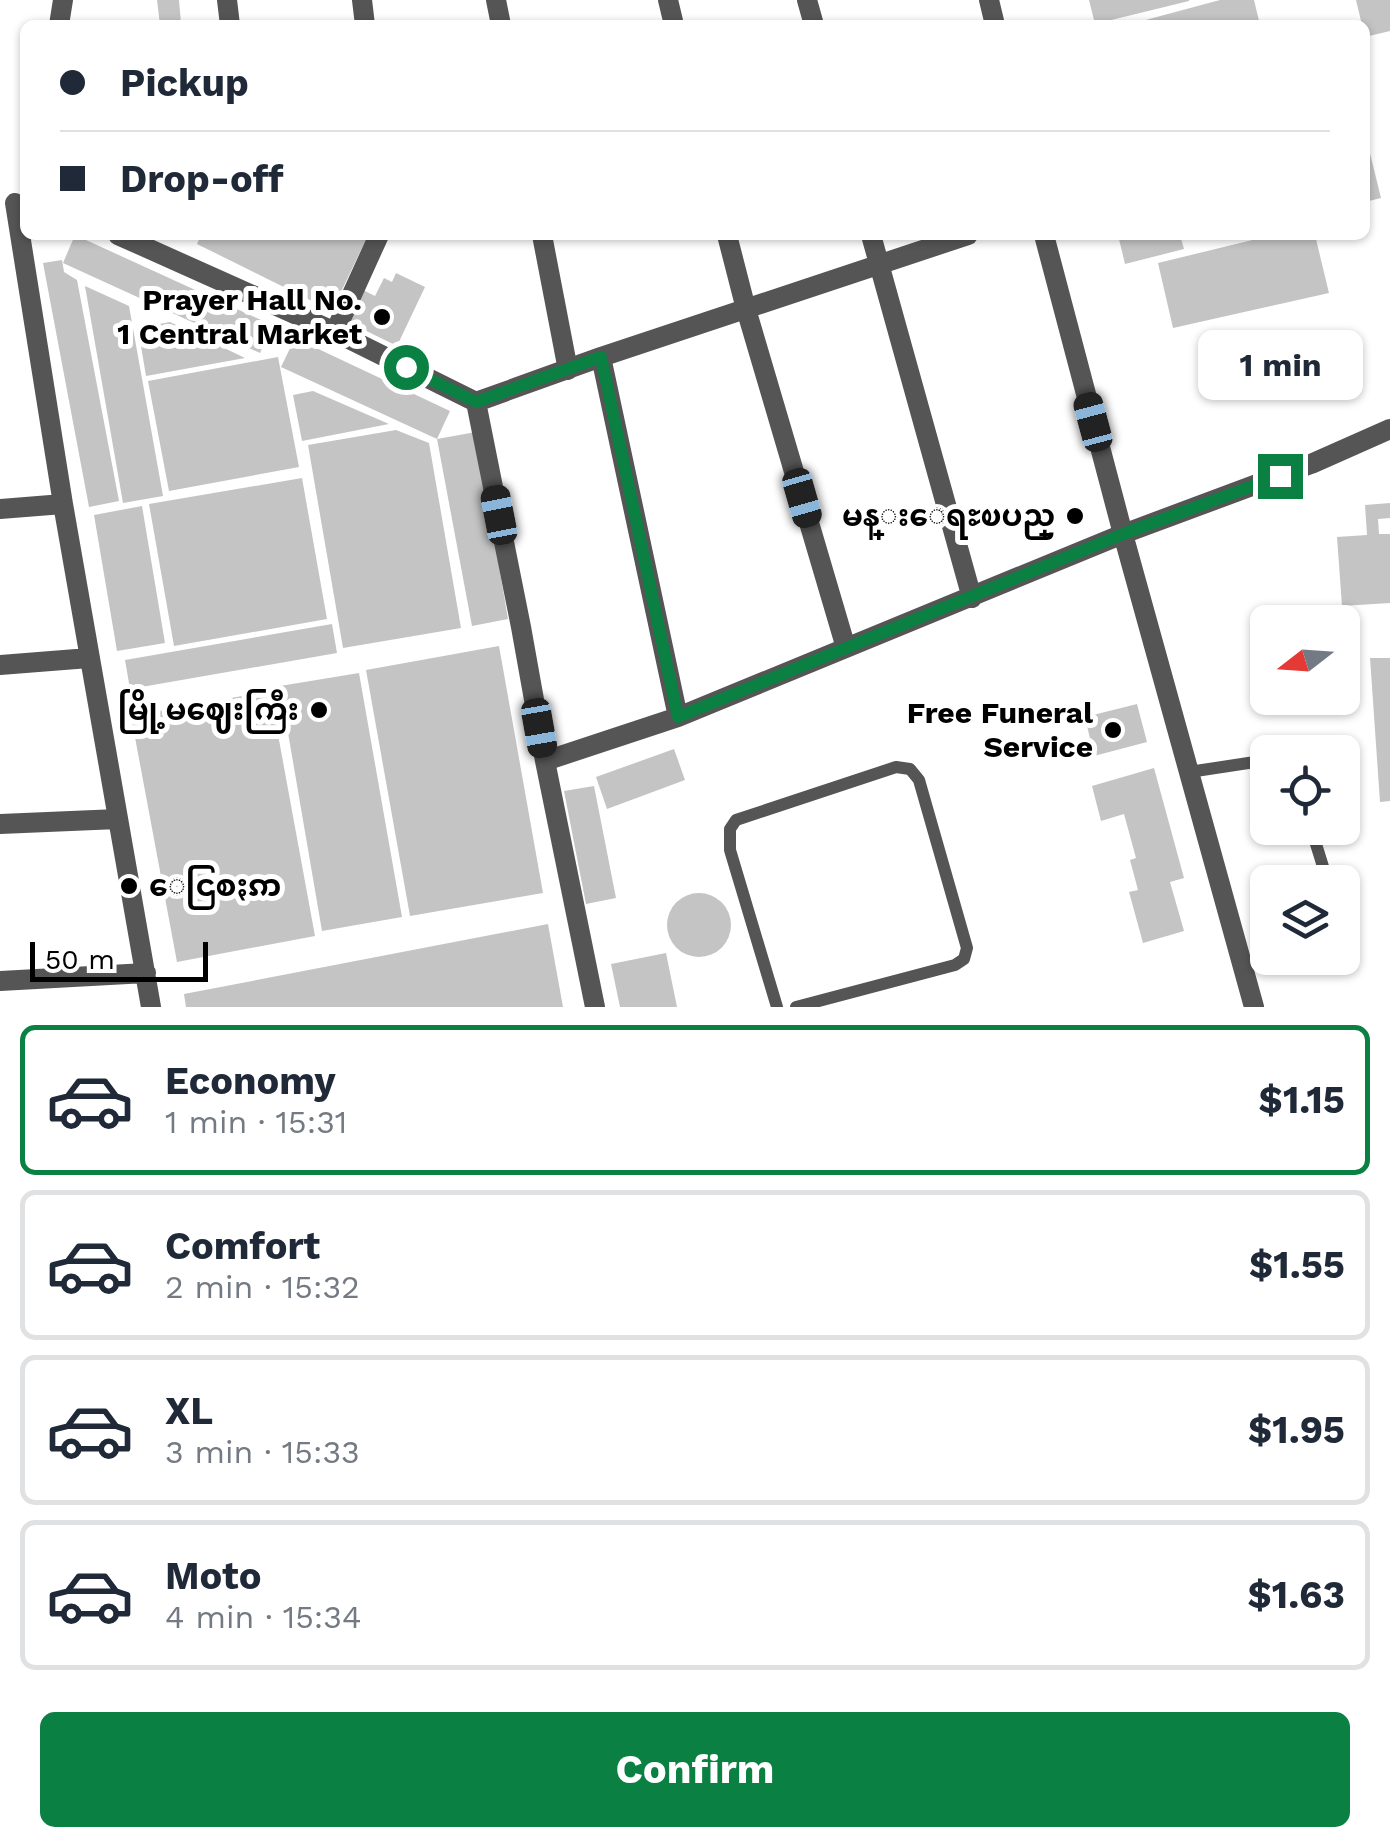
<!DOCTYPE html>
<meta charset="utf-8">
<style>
:root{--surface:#fff;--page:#f2f2f3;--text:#1f2937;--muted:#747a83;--line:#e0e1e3;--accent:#0b8043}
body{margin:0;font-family:"Work Sans","Noto Sans Myanmar",sans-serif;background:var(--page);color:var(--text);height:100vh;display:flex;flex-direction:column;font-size:38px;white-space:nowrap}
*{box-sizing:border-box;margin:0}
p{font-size:32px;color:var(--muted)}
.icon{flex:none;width:55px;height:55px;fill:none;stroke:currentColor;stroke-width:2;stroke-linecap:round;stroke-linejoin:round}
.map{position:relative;height:1007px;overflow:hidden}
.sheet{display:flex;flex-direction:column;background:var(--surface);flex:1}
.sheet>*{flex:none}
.banner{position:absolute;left:20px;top:20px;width:1350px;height:220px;border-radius:15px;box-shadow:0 2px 8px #0004;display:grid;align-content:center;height:220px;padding:0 40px;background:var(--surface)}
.needle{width:65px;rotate:253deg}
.tools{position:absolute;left:1250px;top:605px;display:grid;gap:20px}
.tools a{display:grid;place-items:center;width:110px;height:110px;border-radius:15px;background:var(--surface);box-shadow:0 2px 8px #0004;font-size:50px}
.scale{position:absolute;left:30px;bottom:25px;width:178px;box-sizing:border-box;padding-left:10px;border:5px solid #000;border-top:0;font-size:28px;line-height:35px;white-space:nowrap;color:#000;-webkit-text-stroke:8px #fff;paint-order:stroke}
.end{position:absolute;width:45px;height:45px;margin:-22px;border:12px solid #0b8043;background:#fff;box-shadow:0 0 0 5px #fff}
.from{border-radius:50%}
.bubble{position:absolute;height:70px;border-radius:15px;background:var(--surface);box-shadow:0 2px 8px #0004;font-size:32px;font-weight:700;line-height:70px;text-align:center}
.car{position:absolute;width:30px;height:60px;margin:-30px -15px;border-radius:12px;box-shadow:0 0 8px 2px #0007;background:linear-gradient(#222 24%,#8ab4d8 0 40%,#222 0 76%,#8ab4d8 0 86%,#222 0)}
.banner b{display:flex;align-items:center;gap:35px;height:95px;font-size:38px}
.banner b+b{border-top:2px solid var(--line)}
.banner i{width:25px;height:25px;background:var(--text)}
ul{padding:18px 0 0;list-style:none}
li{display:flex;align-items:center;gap:30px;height:150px;margin:0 20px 15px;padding:0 20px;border:5px solid var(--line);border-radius:15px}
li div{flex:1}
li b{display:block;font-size:38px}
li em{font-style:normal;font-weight:700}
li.on{border-color:var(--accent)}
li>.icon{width:90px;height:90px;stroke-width:1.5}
.cta{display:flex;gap:20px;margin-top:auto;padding:20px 40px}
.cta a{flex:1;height:115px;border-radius:15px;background:var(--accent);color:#fff;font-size:40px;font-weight:700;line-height:115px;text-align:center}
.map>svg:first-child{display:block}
</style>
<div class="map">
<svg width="1390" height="1007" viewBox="0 0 1390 1007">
<rect width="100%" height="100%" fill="#fff"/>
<path fill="#c4c4c4" d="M 157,0 L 179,0 L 181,23 L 160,25 Z
M 1089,0 L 1189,0 L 1189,1 L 1095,24 Z
M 1220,0 L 1254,0 L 1260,25 L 1127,25 Z
M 1356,0 L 1390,0 L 1390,31 L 1365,37 L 1365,25 L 1362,25 Z
M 1366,137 L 1381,198 L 1365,202 L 1365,138 Z
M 75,235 L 272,325 L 260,353 L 63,263 Z
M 201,235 L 368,235 L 332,311 L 197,244 Z
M 1118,235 L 1180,235 L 1184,249 L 1125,264 Z
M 1273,235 L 1315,235 L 1329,293 L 1173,328 L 1158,263 Z
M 62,260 L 64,272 L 77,280 L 119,501 L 89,507 L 43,263 Z
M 396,273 L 425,287 L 397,346 L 348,322 L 363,290 L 375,296 L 384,278 L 392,282 Z
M 85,286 L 129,306 L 163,496 L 123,503 Z
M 170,322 L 245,358 L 146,376 L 138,328 Z
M 295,338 L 450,411 L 437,439 L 476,432 L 508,619 L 472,626 L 437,439 L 281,367 Z
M 278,357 L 299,467 L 169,491 L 148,381 Z
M 313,391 L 389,424 L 302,441 L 293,395 Z
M 396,430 L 429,443 L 461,628 L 343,648 L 308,445 Z
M 302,478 L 327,619 L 174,646 L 149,504 Z
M 1390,503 L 1390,518 L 1378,519 L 1379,534 L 1390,534 L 1390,603 L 1342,606 L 1337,537 L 1367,535 L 1365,505 Z
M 142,506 L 165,643 L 117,651 L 94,515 Z
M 332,624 L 337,653 L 130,689 L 125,660 Z
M 499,646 L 543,893 L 410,916 L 366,670 Z
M 1370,658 L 1390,658 L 1390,801 L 1380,802 Z
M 359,673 L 402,917 L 322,931 L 280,686 Z
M 270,691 L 315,936 L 177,962 L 131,716 Z
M 1137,704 L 1147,742 L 1094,756 L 1085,717 Z
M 674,749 L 685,780 L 607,809 L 596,777 Z
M 1154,768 L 1184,878 L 1170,882 L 1184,931 L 1143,943 L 1129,892 L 1138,890 L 1130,860 L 1136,858 L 1124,814 L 1101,821 L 1092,786 Z
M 594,786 L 616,898 L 586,904 L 564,791 Z
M667 925a32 32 0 1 1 64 0a32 32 0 1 1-64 0Z
M 548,924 L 563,1007 L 186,1007 L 184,994 Z
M 666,953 L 677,1007 L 620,1007 L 611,964 Z"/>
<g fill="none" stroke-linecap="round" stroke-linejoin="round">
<path stroke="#555" stroke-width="12" d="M 1189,772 L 1268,760
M 1311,828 L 1325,873
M 777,1007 L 730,850 L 730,829 L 736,820 L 896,767 L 910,769 L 919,780 L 967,948 L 964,959 L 955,965 L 796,1007"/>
<path stroke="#555" stroke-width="20" d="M 227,0 L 230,25
M 362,0 L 365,25
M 496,0 L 501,25
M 668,0 L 674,25
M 807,0 L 814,25
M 989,0 L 995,25
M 59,25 L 63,0
M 15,203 L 63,504 L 151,1007
M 118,235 L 335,332 L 476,402 L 601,357 L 968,235
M 542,235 L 568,370
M 727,235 L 746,309 L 846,648
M 871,235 L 972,598
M 1044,235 L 1123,534 L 1254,1007
M 335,332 L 379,235
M 601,357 L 678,717
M 476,402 L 521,627 L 545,761 L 595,1007
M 0,509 L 63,504
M 0,665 L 89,658
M 545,761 L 678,717 L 1123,534 L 1311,464 L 1390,429
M 0,824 L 118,819
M 0,981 L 146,973"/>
</g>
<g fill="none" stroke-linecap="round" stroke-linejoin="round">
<path stroke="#0b8043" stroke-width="12" d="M 406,367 L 476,402 L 601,357 L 678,717 L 1123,534 L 1280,476"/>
</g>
<g fill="#000" stroke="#fff" stroke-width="4">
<circle cx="382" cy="317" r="10"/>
<circle cx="1075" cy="516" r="10"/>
<circle cx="319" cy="710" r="10"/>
<circle cx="1113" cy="730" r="10"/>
<circle cx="129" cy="886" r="10"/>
</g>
<g text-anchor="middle" stroke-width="10" stroke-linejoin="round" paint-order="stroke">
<g font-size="30" font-weight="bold" fill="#000" stroke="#fff" text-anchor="end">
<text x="362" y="310">Prayer Hall No.<tspan x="362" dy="34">1 Central Market</tspan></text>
<text x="1055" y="526">မန္းေရႊၿပည္</text>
<text x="299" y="720">မြို့မဈေးကြီး</text>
<text x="1093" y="723">Free Funeral<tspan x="1093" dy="34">Service</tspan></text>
<text x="149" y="896" text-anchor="start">ေငြစႏၵာ</text>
</g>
</g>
</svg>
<div class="tools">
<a><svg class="needle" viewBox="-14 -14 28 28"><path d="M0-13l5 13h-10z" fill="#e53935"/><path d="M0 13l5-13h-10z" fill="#747a83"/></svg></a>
<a><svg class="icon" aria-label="locate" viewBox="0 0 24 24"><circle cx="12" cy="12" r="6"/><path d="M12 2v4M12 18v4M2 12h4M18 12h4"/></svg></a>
<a><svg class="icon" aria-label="layers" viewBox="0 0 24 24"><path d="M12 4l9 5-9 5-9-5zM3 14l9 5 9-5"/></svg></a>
</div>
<div class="scale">50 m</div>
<i class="end from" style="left:406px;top:367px"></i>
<i class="end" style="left:1280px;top:476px"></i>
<div class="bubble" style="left:1198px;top:330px;width:165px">1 min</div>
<i class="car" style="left:1093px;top:422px;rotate:345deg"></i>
<i class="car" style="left:802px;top:498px;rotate:164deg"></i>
<i class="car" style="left:499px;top:515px;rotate:349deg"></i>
<i class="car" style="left:539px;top:728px;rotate:170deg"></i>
<div class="banner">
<b><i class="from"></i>Pickup</b>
<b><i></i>Drop-off</b>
</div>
</div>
<section class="sheet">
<ul>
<li class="on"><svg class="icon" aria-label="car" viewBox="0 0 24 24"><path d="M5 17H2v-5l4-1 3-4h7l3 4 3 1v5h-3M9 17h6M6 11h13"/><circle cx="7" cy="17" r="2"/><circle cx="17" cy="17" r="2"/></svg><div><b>Economy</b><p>1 min · 15:31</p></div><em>$1.15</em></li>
<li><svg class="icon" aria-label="car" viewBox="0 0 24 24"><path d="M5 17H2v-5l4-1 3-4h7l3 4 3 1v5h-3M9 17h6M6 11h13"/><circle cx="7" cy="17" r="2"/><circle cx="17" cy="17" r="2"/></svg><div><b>Comfort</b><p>2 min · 15:32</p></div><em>$1.55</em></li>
<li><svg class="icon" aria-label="car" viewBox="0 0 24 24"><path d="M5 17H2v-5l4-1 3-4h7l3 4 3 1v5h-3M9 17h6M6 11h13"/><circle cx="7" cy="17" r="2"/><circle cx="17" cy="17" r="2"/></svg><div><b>XL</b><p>3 min · 15:33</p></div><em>$1.95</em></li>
<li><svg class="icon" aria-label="car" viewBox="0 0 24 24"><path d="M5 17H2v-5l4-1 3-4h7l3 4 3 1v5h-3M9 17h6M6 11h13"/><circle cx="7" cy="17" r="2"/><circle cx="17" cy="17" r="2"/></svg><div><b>Moto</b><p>4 min · 15:34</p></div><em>$1.63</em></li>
</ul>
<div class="cta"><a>Confirm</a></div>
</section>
